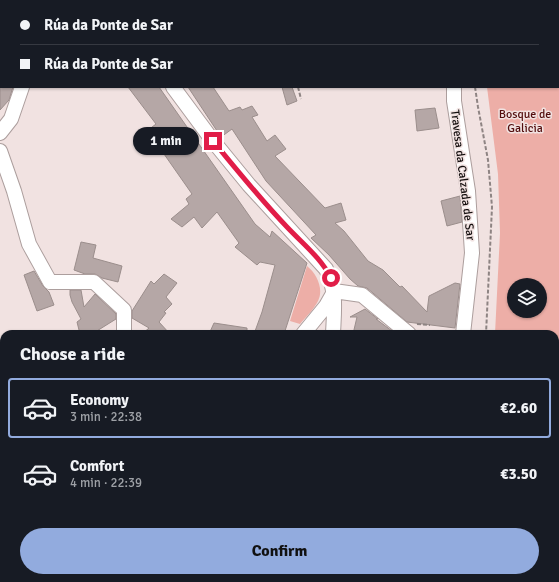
<!DOCTYPE html>
<meta charset="utf-8">
<style>
:root{--surface:#171b24;--page:#20242c;--text:#f1f3f6;--muted:#9ea1a6;--line:#363941;--accent:#92abde}
body{margin:0;font-family:Signika,sans-serif;background:var(--page);color:var(--text);height:100vh;display:flex;flex-direction:column;font-size:15px;white-space:nowrap}
*{box-sizing:border-box;margin:0}
p{font-size:13px;color:var(--muted)}
.icon{flex:none;width:22px;height:22px;fill:none;stroke:currentColor;stroke-width:2;stroke-linecap:round;stroke-linejoin:round}
.map{position:relative;flex:1;overflow:hidden}
.side{position:absolute;left:0px;top:330px;width:559px;height:252px;display:flex;flex-direction:column;background:var(--surface);border-radius:12px 12px 0 0;box-shadow:0 1px 3px #0004}
.side>*{flex:none}
.top-card{position:absolute;left:0px;top:0px;width:559px;height:88px;box-shadow:0 1px 3px #0004;display:grid;align-content:center;height:88px;padding:0 20px;background:var(--surface)}
.fabs{position:absolute;left:507px;top:278px;display:grid;gap:8px}
.fabs a{display:grid;place-items:center;width:40px;height:40px;border-radius:50%;background:var(--surface);box-shadow:0 1px 3px #0004;font-size:20px}
.end{position:absolute;width:18px;height:18px;margin:-9px;border:5px solid #e11d48;background:#fff;box-shadow:0 0 0 2px #fff}
.from{border-radius:50%}
.bubble{position:absolute;height:28px;border-radius:14px;background:var(--surface);box-shadow:0 1px 3px #0004;font-size:13px;font-weight:700;line-height:28px;text-align:center}
.top-card b{display:flex;align-items:center;gap:14px;height:38px;font-size:15px}
.top-card b+b{border-top:1px solid var(--line)}
.top-card i{width:10px;height:10px;background:var(--text)}
ul{padding:0;list-style:none}
li{display:flex;align-items:center;gap:12px;height:60px;margin:0 8px 6px;padding:0 12px;border:2px solid transparent;border-radius:4px}
li div{flex:1}
li b{display:block;font-size:15px}
li em{font-style:normal;font-weight:700}
li.current{border-color:var(--accent)}
li>.icon{width:36px;height:36px;stroke-width:1.5}
h2{padding:0 20px;font-size:18px;line-height:48px}
.action{display:flex;gap:8px;margin-top:auto;padding:8px 20px}
.action a{flex:1;height:46px;border-radius:24px;background:var(--accent);color:#111;font-size:16px;font-weight:700;line-height:46px;text-align:center}
.map>svg:first-child{display:block}
</style>
<div class="map">
<svg width="559" height="582" viewBox="0 0 559 582">
<rect width="100%" height="100%" fill="#f1e2e1"/>
<path fill="#edaea7" fill-rule="evenodd" d="M 478,0 L 559,0 L 559,479 L 555,473 L 555,334 L 495,334 L 500,233 L 498,174 L 487,87 L 558,87 L 558,1 ZM 514,285 L 540,285 L 540,311 L 514,311 Z
M 307,266 C 317,274 324,289 318,301 C 314,309 306,317 300,324 L 290,321 Z
M 555,499 L 559,504 L 559,524 L 555,519 Z
M 555,549 L 559,553 L 559,582 L 509,582 L 514,578 L 555,578 Z"/>
<path fill="#b5a7a6" stroke="#9b8e8c" d="M 0,87 L 13,87 L 9,100 L 0,110 Z
M 128,87 L 159,87 L 255,224 L 270,237 L 272,231 L 307,263 L 284,334 L 254,334 L 262,312 L 275,265 L 260,262 L 257,265 L 235,247 L 239,243 L 217,212 L 202,228 L 194,217 L 182,227 L 171,219 L 189,204 L 186,199 L 192,194 L 164,154 L 143,134 L 156,124 Z
M 188,87 L 213,87 L 229,111 L 240,107 L 242,110 L 252,106 L 258,115 L 252,117 L 267,141 L 275,135 L 286,149 L 275,156 L 325,208 L 341,203 L 346,220 L 335,223 L 344,231 L 368,261 L 383,270 L 400,287 L 402,286 L 427,312 L 429,296 L 455,283 L 460,284 L 455,328 L 407,322 L 367,288 L 358,286 L 350,279 L 329,255 L 311,238 L 316,235 L 266,181 L 232,129 L 221,137 Z
M 282,87 L 292,87 L 297,101 L 287,105 Z
M 435,108 L 439,128 L 417,131 L 415,110 Z
M 460,196 L 462,222 L 447,226 L 441,201 Z
M 81,242 L 96,245 L 93,258 L 122,266 L 118,282 L 102,278 L 95,274 L 85,274 L 74,270 Z
M 34,271 L 43,286 L 49,292 L 54,305 L 37,311 L 24,275 Z
M 164,274 L 177,283 L 166,297 L 172,304 L 164,312 L 166,313 L 159,322 L 170,334 L 142,334 L 149,328 L 132,318 L 132,311 L 151,281 L 154,284 Z
M 70,290 L 81,290 L 84,307 L 95,294 L 116,314 L 116,319 L 92,334 L 80,334 L 77,322 L 81,319 L 72,302 L 70,295 Z
M 365,309 L 378,319 L 376,319 L 396,334 L 353,334 L 357,317 L 350,317 Z
M 214,323 L 247,328 L 247,334 L 209,334 Z"/>
<g fill="none" stroke-linecap="round" stroke-linejoin="round">
<defs>
<path id="minor" d="M 109,0 L 110,1
M 453,0 L 453,1
M 67,1 L 68,0
M 173,87 L 213,141 L 249,185 L 326,269 C 337,290 334,311 333,334
M 454,87 L 454,101 L 468,191 L 472,253 L 463,334
M 0,133 L 11,119 L 22,87
M 0,151 L 14,191 L 29,244 L 50,282 L 94,282 L 124,310 L 124,334
M 334,291 L 362,295 L 409,334
M 303,334 L 326,306 L 334,292
M 0,381 L 4,380
M 0,398 L 4,400
M 0,435 L 4,433
M 555,533 L 559,537
M 113,578 L 114,582
M 158,578 L 159,582
M 441,578 L 444,582
M 85,582 L 86,578"/>
</defs>
<use href="#minor" stroke="#ac9e9d" stroke-width="16"/>
<path stroke="#8e8483" stroke-width="2" stroke-dasharray="4 2" stroke-linecap="butt" d="M 289,0 L 289,1
M 0,58 L 1,59
M 298,87 L 301,99
M 475,87 L 478,107 L 488,160 L 492,207 L 486,334
M 417,324 L 430,325
M 555,431 L 559,429
M 555,491 L 559,496"/>
<use href="#minor" stroke="#fff" stroke-width="14"/>
</g>
<g fill="none" stroke-linecap="round" stroke-linejoin="round">
<path stroke="#e11d48" stroke-width="5" d="M 213,141 C 237,170 261,200 287,227 C 303,244 321,258 331,278"/>
</g>
<g text-anchor="middle" stroke-width="3" stroke-linejoin="round" paint-order="stroke">
<g font-size="12" fill="#530e0e" stroke="#f1e2e1">
<text x="525" y="118">Bosque de<tspan x="525" dy="14">Galicia</tspan></text>
</g>
<g font-size="12" fill="#130e0e" stroke="#f1e2e1">
<text transform="translate(463 175) rotate(83)" y="4">Travesa da Calzada de Sar</text>
</g>
</g>
</svg>
<div class="fabs">
<a><svg class="icon" aria-label="layers" viewBox="0 0 24 24"><path d="M12 4l9 5-9 5-9-5zM3 14l9 5 9-5"/></svg></a>
</div>
<i class="end from" style="left:331px;top:278px"></i>
<i class="end" style="left:213px;top:141px"></i>
<div class="bubble" style="left:133px;top:127px;width:66px">1 min</div>
<div class="top-card">
<b><i class="from"></i>Rúa da Ponte de Sar</b>
<b><i></i>Rúa da Ponte de Sar</b>
</div>
<section class="side">
<h2>Choose a ride</h2>
<ul>
<li class="current"><svg class="icon" aria-label="car" viewBox="0 0 24 24"><path d="M5 17H2v-5l4-1 3-4h7l3 4 3 1v5h-3M9 17h6M6 11h13"/><circle cx="7" cy="17" r="2"/><circle cx="17" cy="17" r="2"/></svg><div><b>Economy</b><p>3 min · 22:38</p></div><em>€2.60</em></li>
<li><svg class="icon" aria-label="car" viewBox="0 0 24 24"><path d="M5 17H2v-5l4-1 3-4h7l3 4 3 1v5h-3M9 17h6M6 11h13"/><circle cx="7" cy="17" r="2"/><circle cx="17" cy="17" r="2"/></svg><div><b>Comfort</b><p>4 min · 22:39</p></div><em>€3.50</em></li>
</ul>
<div class="action"><a>Confirm</a></div>
</section>
</div>
